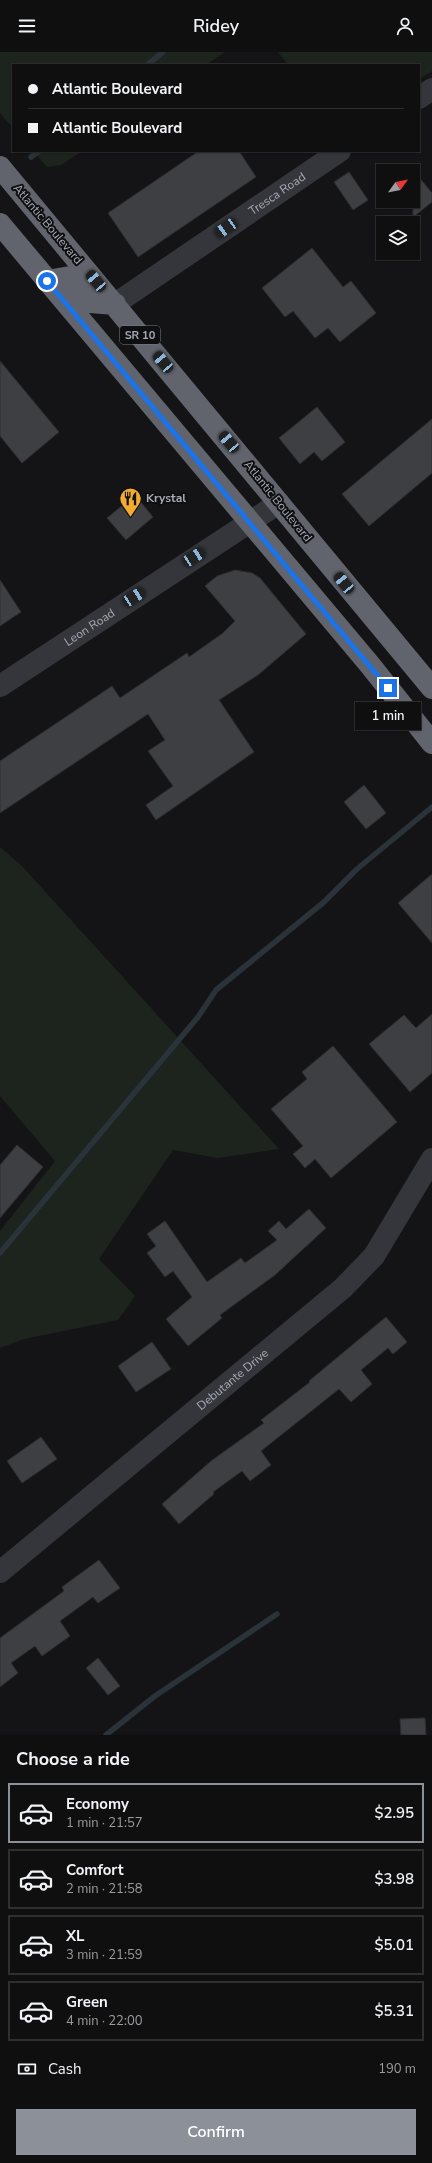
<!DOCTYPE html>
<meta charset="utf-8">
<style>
:root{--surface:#0f0f10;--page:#1d1d1e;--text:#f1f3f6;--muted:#9b9c9f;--line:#2f2f30;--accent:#8c9099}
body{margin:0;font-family:"Nunito Sans",sans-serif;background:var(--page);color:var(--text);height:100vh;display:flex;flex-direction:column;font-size:15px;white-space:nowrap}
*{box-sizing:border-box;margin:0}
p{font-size:13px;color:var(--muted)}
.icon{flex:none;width:22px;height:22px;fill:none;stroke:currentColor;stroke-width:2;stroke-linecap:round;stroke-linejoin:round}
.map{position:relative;height:1683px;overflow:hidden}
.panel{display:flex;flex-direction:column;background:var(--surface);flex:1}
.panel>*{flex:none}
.guide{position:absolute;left:12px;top:12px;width:408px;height:88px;border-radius:0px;box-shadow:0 1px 3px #0004,0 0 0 1px var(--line);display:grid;align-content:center;height:88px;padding:0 16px;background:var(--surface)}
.needle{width:26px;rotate:57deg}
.controls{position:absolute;left:376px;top:112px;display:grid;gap:8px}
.controls a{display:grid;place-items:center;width:44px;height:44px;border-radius:0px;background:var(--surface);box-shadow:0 1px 3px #0004,0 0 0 1px var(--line);font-size:20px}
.end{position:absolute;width:18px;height:18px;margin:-9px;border:5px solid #1a73e8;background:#fff;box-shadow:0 0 0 2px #fff}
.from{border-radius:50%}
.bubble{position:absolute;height:28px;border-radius:0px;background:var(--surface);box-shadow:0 1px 3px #0004,0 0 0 1px var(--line);font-size:13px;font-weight:600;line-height:28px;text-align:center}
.car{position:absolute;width:12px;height:24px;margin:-12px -6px;border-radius:5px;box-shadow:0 0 3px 1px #0007;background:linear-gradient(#222 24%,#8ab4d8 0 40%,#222 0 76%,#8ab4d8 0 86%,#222 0)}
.guide b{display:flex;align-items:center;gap:14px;height:38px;font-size:15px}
.guide b+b{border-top:1px solid var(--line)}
.guide i{width:10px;height:10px;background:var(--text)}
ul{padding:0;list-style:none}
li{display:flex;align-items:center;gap:12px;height:60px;margin:0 8px 6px;padding:0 8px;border:2px solid var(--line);border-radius:0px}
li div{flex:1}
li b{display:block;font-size:15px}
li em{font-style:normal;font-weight:600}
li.active{border-color:var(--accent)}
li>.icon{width:36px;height:36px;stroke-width:1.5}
h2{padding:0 16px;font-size:18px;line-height:48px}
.pay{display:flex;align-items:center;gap:10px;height:44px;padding:0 16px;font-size:15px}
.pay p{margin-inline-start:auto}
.action{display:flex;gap:8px;margin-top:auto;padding:8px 16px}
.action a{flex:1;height:46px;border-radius:0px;background:var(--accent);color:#fff;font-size:16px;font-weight:600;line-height:46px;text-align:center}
header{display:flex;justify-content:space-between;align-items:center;height:52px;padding:0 16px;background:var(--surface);font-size:18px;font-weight:600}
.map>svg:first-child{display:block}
</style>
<header><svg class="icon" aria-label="menu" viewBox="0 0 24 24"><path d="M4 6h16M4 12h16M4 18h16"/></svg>Ridey<svg class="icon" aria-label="person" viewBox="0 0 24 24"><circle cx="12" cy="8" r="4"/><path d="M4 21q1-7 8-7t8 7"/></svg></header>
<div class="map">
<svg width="432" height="1683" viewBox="0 0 432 1683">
<rect width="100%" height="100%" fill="#141416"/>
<path fill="#1c241d" d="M 0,0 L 225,0 L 206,13 L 13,13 L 13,76 L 0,61 Z
M 278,0 L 432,0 L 432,19 L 419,28 L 419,13 L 288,13 Z
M 33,99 L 82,99 L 61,113 L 47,115 Z
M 0,795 L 22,814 L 279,1097 L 218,1106 L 173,1098 L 99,1207 L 135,1244 L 118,1268 L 24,1287 L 0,1296 L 0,1179 L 55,1109 L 0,1044 Z"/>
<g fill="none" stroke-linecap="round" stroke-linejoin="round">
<path stroke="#2a333a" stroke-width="5.5" d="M 147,13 L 163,0
M 31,105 L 39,99
M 0,1201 L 198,965 L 216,938 L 324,850 L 357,817 L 432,755
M 106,1683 L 155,1644 L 277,1562"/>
</g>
<path fill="#3e3f43" stroke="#2e2e32" d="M 199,99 L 239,99 L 256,125 L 138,205 L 108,161 Z
M 413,118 L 432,141 L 432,150 L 413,165 Z
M 349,120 L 368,148 L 353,158 L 334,130 Z
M 312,196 L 343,235 L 351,229 L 376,261 L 340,290 L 328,276 L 315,286 L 293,259 L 285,265 L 262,236 Z
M 0,309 L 59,380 L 22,411 L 0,384 Z
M 317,355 L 345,390 L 322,409 L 314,400 L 300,412 L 279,386 Z
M 432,367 L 432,421 L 369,474 L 342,442 Z
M 135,443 L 153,465 L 126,488 L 107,466 Z
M 235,518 L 252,521 L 260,526 L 306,582 L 258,623 L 219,648 L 254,700 L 156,768 L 146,753 L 173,734 L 148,699 L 165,688 L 148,662 L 0,761 L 0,709 L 112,634 L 120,646 L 187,601 L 189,605 L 223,581 L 235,569 L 205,534 L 217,524 Z
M 0,528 L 21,560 L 0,574 Z
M 364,733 L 386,761 L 366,777 L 344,750 Z
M 432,822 L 432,891 L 398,851 Z
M 432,962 L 432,1021 L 410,1040 L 369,992 L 404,963 L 416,976 Z
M 333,994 L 397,1070 L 331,1126 L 315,1107 L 305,1116 L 293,1102 L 303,1094 L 271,1057 L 307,1027 L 302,1020 Z
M 17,1093 L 43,1115 L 0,1166 L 0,1113 Z
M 309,1157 L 326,1176 L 275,1223 L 220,1263 L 222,1266 L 188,1294 L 166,1267 L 192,1245 L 173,1219 L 165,1225 L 147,1201 L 156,1194 L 147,1182 L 165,1169 L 207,1230 L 241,1206 L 245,1211 L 277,1188 L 268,1179 L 279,1169 L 286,1177 Z
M 386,1265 L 407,1290 L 393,1302 L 388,1296 L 361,1318 L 372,1332 L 351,1350 L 339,1337 L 261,1399 L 271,1413 L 250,1429 L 242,1419 L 213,1440 L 214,1442 L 179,1472 L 162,1452 L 211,1409 L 264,1371 L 261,1368 L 310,1330 L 309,1329 Z
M 152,1290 L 171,1317 L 136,1340 L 118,1314 Z
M 41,1385 L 57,1407 L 22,1431 L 7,1409 Z
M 99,1508 L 120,1536 L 98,1551 L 93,1545 L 60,1569 L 70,1584 L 42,1604 L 35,1594 L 11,1611 L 18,1621 L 0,1635 L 0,1586 L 64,1539 L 62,1535 Z
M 98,1606 L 120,1634 L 108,1643 L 86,1616 Z
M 425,1666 L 426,1683 L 401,1683 L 400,1667 Z"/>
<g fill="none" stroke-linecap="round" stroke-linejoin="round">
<g stroke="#35363b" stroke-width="22">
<path d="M 419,46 L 432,37"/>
<path id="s1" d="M 115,252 L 340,99"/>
<path id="s2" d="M 0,634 L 279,451"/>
<path id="s3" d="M 0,1520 L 343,1236 L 374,1204 L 432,1107"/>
</g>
<path stroke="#61646c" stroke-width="22" d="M 0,115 L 432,636
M 0,172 L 370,613 L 432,691
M 47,229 L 70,225 L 90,250 L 115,252"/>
</g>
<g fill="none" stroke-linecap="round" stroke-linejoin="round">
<path stroke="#1a73e8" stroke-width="5" d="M 47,229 L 388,636"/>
</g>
<defs>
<symbol id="restaurant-pin" viewBox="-11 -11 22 30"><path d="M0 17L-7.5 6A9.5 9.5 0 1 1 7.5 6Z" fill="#f3ac30" stroke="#0f0f11"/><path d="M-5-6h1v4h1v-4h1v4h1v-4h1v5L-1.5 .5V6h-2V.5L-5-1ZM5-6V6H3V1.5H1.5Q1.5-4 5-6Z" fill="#111"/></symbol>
</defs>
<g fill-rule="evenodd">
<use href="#restaurant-pin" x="118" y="434" width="25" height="34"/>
</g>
<g text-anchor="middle" stroke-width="4" stroke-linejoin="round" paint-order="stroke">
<rect fill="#0f0f11" stroke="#797c84" stroke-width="1" x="120" y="274" width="40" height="18" rx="3"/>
<g font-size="11" font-weight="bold" fill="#a6abb6">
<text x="140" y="287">SR 10</text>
</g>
<g font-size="12" fill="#a6abb6" stroke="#0f0f11">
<text dy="4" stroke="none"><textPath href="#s1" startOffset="196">Tresca Road</textPath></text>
<text transform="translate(48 172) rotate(50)" y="4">Atlantic Boulevard</text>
<text transform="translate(278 449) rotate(51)" y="4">Atlantic Boulevard</text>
<text dy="4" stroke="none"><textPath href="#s2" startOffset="107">Leon Road</textPath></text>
<text dy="4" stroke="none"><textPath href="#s3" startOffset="302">Debutante Drive</textPath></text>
</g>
<g font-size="12" font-weight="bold" fill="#a6abb6" stroke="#0f0f11" text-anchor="start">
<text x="146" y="450">Krystal</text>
</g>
</g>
</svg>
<div class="controls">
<a><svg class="needle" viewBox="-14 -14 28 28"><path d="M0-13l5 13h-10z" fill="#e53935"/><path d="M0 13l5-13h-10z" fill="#9b9c9f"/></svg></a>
<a><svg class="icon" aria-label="layers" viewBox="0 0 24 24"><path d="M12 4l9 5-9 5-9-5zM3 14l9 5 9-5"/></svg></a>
</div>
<i class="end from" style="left:47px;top:229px"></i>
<i class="end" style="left:388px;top:636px"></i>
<div class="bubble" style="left:355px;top:650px;width:66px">1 min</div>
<i class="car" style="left:226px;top:176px;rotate:236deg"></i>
<i class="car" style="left:96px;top:229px;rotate:320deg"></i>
<i class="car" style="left:163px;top:310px;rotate:320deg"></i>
<i class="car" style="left:229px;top:390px;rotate:320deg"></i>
<i class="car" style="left:194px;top:505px;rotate:57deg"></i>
<i class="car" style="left:344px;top:531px;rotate:321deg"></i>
<i class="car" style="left:134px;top:545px;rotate:57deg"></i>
<div class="guide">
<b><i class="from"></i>Atlantic Boulevard</b>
<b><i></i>Atlantic Boulevard</b>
</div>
</div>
<section class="panel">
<h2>Choose a ride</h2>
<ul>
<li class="active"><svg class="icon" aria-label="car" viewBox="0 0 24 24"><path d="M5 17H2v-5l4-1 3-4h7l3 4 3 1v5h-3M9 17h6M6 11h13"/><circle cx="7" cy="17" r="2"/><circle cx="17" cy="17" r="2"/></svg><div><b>Economy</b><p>1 min · 21:57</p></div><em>$2.95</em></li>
<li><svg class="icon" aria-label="car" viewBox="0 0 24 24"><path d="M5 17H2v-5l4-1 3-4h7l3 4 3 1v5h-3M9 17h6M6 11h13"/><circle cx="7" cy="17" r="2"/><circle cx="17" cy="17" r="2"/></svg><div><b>Comfort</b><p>2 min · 21:58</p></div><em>$3.98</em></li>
<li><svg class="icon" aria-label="car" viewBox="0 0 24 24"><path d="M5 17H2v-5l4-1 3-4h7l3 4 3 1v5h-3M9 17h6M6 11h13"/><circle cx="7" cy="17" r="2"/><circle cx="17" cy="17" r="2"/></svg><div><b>XL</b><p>3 min · 21:59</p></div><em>$5.01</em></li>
<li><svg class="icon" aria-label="car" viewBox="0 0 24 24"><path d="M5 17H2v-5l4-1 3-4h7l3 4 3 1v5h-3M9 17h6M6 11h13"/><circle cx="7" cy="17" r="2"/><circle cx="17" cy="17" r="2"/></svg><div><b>Green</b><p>4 min · 22:00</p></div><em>$5.31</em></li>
</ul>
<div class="pay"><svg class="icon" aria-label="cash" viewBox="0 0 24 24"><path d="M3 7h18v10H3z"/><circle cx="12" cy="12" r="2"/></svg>Cash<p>190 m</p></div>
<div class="action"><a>Confirm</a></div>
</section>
